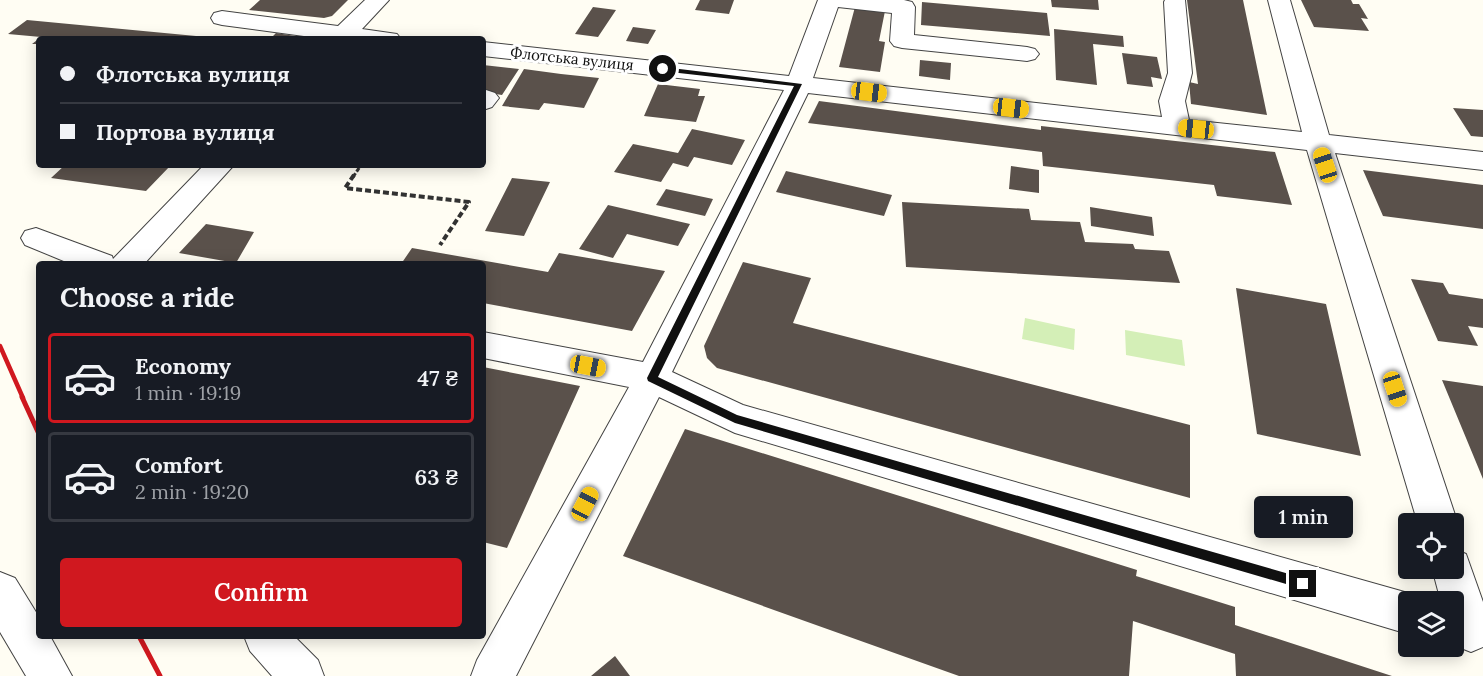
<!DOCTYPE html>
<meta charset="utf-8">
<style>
:root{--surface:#171b24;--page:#20242c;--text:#f1f3f6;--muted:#9ea1a6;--line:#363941;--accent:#d0181f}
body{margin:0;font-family:Lora,serif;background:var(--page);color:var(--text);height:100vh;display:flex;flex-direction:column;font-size:22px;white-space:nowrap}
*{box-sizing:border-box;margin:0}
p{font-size:20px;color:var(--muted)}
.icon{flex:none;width:33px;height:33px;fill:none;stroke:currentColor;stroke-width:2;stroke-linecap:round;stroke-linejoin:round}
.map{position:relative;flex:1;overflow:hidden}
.side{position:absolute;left:36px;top:261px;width:450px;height:378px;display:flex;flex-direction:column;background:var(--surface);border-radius:6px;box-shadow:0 3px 15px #0003}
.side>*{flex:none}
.banner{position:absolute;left:36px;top:36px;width:450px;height:132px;border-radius:6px;box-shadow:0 3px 15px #0003;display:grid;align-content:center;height:132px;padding:0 24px;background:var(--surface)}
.buttons{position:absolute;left:1398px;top:513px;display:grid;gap:12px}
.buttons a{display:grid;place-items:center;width:66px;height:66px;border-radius:6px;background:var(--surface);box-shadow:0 3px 15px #0003;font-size:30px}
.end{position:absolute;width:27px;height:27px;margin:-14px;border:8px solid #101010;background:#fff;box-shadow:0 0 0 3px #fff}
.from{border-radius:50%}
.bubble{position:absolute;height:42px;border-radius:6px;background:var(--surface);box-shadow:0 3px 15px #0003;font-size:20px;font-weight:600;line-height:42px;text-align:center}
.car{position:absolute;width:18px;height:36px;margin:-18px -9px;border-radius:8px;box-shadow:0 0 4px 2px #0007;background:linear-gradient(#f5c518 24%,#345 0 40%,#f5c518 0 76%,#345 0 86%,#f5c518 0)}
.banner b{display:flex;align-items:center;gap:21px;height:57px;font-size:22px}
.banner b+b{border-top:2px solid var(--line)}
.banner i{width:15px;height:15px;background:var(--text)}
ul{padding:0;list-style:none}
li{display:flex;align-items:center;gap:18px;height:90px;margin:0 12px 9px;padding:0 12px;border:3px solid var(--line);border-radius:6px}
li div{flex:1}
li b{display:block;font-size:22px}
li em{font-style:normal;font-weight:600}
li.selected{border-color:var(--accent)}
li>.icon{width:54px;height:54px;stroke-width:1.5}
h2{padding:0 24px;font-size:27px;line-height:72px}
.primary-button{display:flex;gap:12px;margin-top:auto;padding:12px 24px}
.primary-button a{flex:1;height:69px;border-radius:6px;background:var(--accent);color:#fff;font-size:24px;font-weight:600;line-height:69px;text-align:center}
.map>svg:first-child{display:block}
</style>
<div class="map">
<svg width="1483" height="676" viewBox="0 0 1483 676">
<rect width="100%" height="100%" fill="#fffdf3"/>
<path fill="#d4efb7" d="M 1025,318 L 1075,329 L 1074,350 L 1022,339 Z
M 1125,330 L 1182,340 L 1185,366 L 1126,355 Z"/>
<path fill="#5a514b" d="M 260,0 L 348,0 L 332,16 L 324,18 L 249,10 Z
M 700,0 L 734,0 L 729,14 L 695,10 Z
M 1051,0 L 1098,0 L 1099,10 L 1052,7 Z
M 1187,0 L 1243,0 L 1267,115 L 1191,104 L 1189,82 L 1198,84 Z
M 1301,0 L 1351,0 L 1353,4 L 1359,4 L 1368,19 L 1361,18 L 1369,31 L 1314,27 Z
M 922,2 L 1047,13 L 1050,36 L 921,25 Z
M 593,7 L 616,10 L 598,37 L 575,34 Z
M 855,7 L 885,11 L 879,41 L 885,42 L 880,72 L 839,67 Z
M 27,20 L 196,36 L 194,39 L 39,39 L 39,44 L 32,44 L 41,37 L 8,34 Z
M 633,27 L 656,30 L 648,44 L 626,41 Z
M 1054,29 L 1123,36 L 1124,47 L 1093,44 L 1097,85 L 1056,80 Z
M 276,33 L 308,38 L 308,39 L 270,39 Z
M 1122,53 L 1157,57 L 1162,79 L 1151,77 L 1153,87 L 1127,84 Z
M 920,60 L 951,63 L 950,80 L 919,76 Z
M 483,65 L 519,69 L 502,95 L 483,92 Z
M 524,69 L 561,74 L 599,78 L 584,108 L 544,103 L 539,110 L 502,106 Z
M 658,84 L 700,89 L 698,96 L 705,96 L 696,122 L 644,116 Z
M 819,101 L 1041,130 L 1041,126 L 1275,152 L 1292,205 L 1217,196 L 1214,185 L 1043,166 L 1042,152 L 808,123 Z
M 1453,108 L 1483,110 L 1483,137 L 1471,136 Z
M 692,129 L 745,140 L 732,165 L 694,157 L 688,167 L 673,163 L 661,182 L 614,172 L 633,144 L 678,153 Z
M 65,165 L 171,165 L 146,191 L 51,178 Z
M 1011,166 L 1039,170 L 1039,193 L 1009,189 Z
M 1363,170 L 1483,185 L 1483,229 L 1383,216 Z
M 786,171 L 892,195 L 884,216 L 776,192 Z
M 512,178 L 550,182 L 524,236 L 485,231 Z
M 666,189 L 713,199 L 705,216 L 656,205 Z
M 902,202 L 1029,209 L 1031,220 L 1080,222 L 1085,242 L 1133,244 L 1135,249 L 1169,251 L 1180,283 L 906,267 Z
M 608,205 L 690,224 L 678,246 L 627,234 L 613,258 L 579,249 Z
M 1090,207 L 1152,217 L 1154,236 L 1091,226 Z
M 206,224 L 254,232 L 236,263 L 179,253 Z
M 412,248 L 548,272 L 559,253 L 665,271 L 632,331 L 483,303 L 483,264 L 401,264 Z
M 743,262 L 811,278 L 793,323 L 1190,425 L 1190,498 L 717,368 L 707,358 L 704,346 Z
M 1411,279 L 1443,283 L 1449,294 L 1483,299 L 1483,328 L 1468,326 L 1478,346 L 1438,341 Z
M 1236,288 L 1326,304 L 1361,456 L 1257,434 Z
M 483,367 L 580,386 L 507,548 L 483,542 Z
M 1442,380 L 1483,386 L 1483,479 Z
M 685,429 L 1137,570 L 1136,576 L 1235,607 L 1235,625 L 1392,676 L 1236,676 L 1235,654 L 1133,621 L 1129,676 L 959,676 L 623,556 Z
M 615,656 L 630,676 L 591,676 Z"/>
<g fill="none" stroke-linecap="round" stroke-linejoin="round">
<defs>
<path id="minor" d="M 365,0 L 389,0 L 362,29 L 397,34 L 401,39 L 326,39 L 222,25 L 214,23 L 211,18 L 214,13 L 222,11 L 338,26 Z
M 818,0 L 904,0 L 912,2 L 915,7 L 914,35 L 1027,47 L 1035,49 L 1039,54 L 1035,59 L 1027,61 L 902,48 L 894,46 L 890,41 L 892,13 L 838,7 L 813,78 L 1162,117 L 1159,101 L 1168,73 L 1164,2 L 1165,0 L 1185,0 L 1192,73 L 1185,101 L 1189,120 L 1302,132 L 1268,0 L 1290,0 L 1329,135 L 1483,152 L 1483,170 L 1335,153 L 1458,524 L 1454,533 L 1454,524 L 1418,524 L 1307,150 L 808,93 L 672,372 L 743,405 L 1408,593 L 1424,602 L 1408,602 L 1408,634 L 735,433 L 659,397 L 516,676 L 471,676 L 477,660 L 629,387 L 483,358 L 483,332 L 643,362 L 784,90 L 483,56 L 483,42 L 789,76 Z
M 486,90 L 495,93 L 499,98 L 492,107 L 483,110 L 483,91 Z
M 204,165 L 234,165 L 144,264 L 71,264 L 25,245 L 21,238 L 25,231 L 36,228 L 112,256 L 113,259 Z
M 1454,549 L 1466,554 L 1483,602 L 1483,647 L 1471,652 L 1456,646 L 1454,640 L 1454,602 L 1441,602 L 1432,568 L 1454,568 Z
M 0,572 L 15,578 L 39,617 L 39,636 L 50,636 L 72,676 L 26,676 L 0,632 Z
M 244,636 L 294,636 L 318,660 L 324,676 L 272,676 L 250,651 Z"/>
</defs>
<use href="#minor" stroke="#434343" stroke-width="2"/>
<path stroke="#323232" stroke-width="3" stroke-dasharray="4.5 2" stroke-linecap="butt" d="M 353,177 L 361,165"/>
<path stroke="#323232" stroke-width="4" stroke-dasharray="6 3" stroke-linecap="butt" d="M 354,175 L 345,188 L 469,202 L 440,245"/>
<use href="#minor" fill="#fff" fill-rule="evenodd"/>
<path stroke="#d0181f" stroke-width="4.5" d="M 0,346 L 23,398"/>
<path stroke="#d0181f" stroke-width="5" d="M 22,397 L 39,434
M 139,636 L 160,676"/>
</g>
<path fill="#101010" d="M 663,67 L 802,84 L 658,377 L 737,415 L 1303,578 L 1307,579 L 1307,588 L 1303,589 L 735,423 L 648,381 L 647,378 L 794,86 L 661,71 Z"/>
<g text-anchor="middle" stroke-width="6" stroke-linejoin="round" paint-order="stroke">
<g font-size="15" fill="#101010" stroke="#fff">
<text transform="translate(572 59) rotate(6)" y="5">Флотська вулиця</text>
</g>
</g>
</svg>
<div class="buttons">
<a><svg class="icon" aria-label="locate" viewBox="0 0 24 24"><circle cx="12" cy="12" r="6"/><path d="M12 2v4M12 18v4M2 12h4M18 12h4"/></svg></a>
<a><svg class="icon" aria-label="layers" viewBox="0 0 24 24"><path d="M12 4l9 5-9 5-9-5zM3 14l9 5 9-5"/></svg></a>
</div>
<i class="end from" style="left:663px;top:69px"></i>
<i class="end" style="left:1303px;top:584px"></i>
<div class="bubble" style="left:1254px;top:496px;width:99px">1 min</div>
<i class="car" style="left:869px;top:92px;rotate:97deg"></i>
<i class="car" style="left:1011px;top:108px;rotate:97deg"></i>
<i class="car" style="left:1196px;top:129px;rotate:276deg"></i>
<i class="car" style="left:1325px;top:165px;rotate:342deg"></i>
<i class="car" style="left:588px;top:366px;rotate:101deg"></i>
<i class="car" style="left:1395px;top:389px;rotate:162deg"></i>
<i class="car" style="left:585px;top:504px;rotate:28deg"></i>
<div class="banner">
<b><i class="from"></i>Флотська вулиця</b>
<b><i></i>Портова вулиця</b>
</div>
<section class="side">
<h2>Choose a ride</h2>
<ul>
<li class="selected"><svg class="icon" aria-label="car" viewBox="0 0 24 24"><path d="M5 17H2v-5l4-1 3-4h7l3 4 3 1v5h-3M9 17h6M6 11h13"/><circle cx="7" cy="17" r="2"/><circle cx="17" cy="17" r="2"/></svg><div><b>Economy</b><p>1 min · 19:19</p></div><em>47 ₴</em></li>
<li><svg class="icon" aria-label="car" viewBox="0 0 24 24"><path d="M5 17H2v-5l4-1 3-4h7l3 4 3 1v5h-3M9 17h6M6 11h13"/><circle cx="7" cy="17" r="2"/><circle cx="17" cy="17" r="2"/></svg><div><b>Comfort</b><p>2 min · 19:20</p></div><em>63 ₴</em></li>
</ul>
<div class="primary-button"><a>Confirm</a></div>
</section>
</div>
